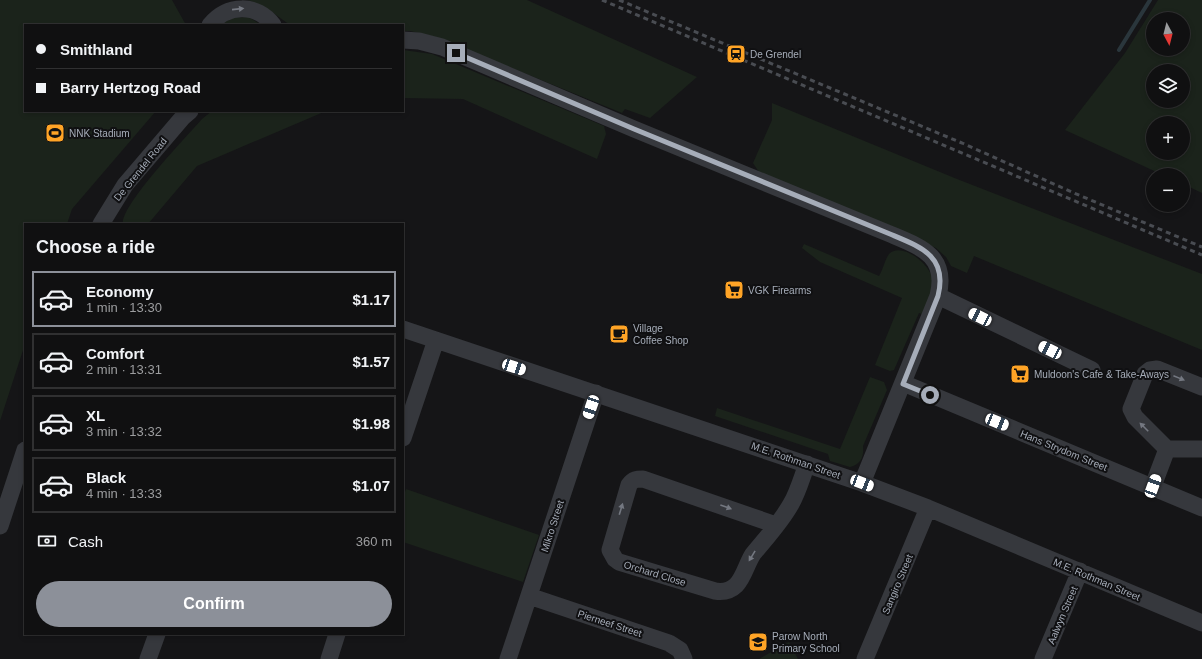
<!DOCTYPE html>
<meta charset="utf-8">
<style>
:root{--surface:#101011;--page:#1e1e1f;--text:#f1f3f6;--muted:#9c9d9f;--line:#303031;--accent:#8c9099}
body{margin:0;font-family:Helvetica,sans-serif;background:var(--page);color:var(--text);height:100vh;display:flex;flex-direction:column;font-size:15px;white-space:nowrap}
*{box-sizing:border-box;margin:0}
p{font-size:13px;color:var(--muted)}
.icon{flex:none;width:22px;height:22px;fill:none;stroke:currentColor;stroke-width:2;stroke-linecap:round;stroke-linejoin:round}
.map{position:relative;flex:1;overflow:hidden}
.details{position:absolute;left:24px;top:223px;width:380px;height:412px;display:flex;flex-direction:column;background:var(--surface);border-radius:0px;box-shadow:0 2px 6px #0003,0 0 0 1px var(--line)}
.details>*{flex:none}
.top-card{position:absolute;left:24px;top:24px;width:380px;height:88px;border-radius:0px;box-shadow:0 2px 6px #0003,0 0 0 1px var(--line);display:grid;align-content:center;height:88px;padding:0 12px;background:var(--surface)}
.needle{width:26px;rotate:173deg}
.buttons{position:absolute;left:1146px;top:12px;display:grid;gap:8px}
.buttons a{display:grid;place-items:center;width:44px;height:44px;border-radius:50%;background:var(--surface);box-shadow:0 2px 6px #0003,0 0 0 1px var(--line);font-size:20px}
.end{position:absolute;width:18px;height:18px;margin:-9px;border:5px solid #a6adb9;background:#111;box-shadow:0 0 0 2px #111}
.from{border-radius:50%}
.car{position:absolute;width:12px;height:24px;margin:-12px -6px;border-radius:5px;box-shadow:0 0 3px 1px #0007;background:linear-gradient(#fff 24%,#345 0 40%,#fff 0 76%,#345 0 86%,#fff 0)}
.top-card b{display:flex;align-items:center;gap:14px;height:38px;font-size:15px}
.top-card b+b{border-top:1px solid var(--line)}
.top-card i{width:10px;height:10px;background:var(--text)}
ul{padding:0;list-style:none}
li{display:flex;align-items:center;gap:12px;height:56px;margin:0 8px 6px;padding:0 4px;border:2px solid var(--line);border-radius:0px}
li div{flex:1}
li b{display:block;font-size:15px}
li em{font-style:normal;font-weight:800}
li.on{border-color:var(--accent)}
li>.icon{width:36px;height:36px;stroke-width:1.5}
h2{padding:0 12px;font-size:18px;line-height:48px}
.pay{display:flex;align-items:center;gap:10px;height:44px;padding:0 12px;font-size:15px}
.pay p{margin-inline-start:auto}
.action{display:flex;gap:8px;margin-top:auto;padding:8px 12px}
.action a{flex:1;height:46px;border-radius:24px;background:var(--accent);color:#fff;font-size:16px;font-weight:800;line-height:46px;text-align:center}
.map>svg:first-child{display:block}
</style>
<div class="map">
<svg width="1202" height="659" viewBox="0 0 1202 659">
<rect width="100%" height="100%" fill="#151517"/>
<path fill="#1b231b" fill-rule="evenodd" d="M 0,0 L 172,0 L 186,25 L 25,25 L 25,111 L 156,111 L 72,209 L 67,224 L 25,224 L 25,344 L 0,421 Z
M 248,0 L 527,0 L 697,77 L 650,118 L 625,109 L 622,113 L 436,37 L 410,31 L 403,31 L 403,25 L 290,25 L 265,7 Z
M 1158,0 L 1202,0 L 1202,193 L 1183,184 L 1183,175 L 1163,175 L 1065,130 L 1125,53 ZM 1153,19 L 1183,19 L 1183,49 L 1153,49 ZM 1153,71 L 1183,71 L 1183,101 L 1153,101 ZM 1153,123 L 1183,123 L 1183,153 L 1153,153 Z
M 248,17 L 262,25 L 220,25 L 232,18 Z
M 403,50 L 432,54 L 604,126 L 606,134 L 597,159 L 463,99 L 403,98 Z
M 772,103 L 957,179 L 1202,274 L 1202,350 L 974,256 L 967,273 L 951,266 L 946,257 L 936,248 L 759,172 L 753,163 L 772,120 Z
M 212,111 L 326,111 L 197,166 L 148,224 L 123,224 C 120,206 187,136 202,119 Z
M 804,244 L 879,276 C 883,270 885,259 889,254 C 901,241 930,264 932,278 C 934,290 927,303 922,314 L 919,313 L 894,370 L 890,371 L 875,365 L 902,298 L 820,262 L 802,248 Z
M 870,377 L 884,382 L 887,390 L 863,446 C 864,457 861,464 850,467 L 830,461 L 828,454 L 715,416 L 717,408 L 840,449 Z
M 406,489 L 539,535 L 523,582 L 403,542 L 403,498 Z
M 789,642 L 798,659 L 759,659 Z"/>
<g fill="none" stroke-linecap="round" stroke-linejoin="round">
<path stroke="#2a363c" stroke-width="4" d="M 1119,50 L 1150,0"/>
<path stroke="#36383d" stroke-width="17" d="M 210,25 C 227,4 257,3 273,25
M 403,40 L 419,41 L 442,47 L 634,129 L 890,234 C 921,247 948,256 938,296 L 862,483
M 101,224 L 125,185 L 183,117 L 190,111
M 938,296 L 1092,370
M 403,329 L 862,483 L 928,508 L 1202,623
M 903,383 L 1202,508
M 1202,387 L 1157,369 L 1150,370 L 1145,374 L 1131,409 L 1135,417 L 1167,449 L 1202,449
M 403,438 L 436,340
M 1153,486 L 1167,449
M 776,525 L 643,479 C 637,479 633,479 629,485 L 610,550 L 615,559 L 619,562 L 715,591 C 742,595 743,569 753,554 C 766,538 781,522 791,504 C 798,492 802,477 807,464
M 0,526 L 25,450
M 529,596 L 669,643 L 680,650 L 684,659
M 148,659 L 157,634
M 329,659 L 337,634
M 508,659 L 596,393
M 865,659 L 928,508
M 1043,659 L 1080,571"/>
<path stroke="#494c52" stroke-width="3" stroke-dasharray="5 4" stroke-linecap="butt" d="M 602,0 L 1202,255
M 619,0 L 962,143 L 1074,193 L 1202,247"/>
</g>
<defs><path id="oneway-solid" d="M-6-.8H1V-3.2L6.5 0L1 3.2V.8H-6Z"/></defs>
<g fill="#747881">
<use href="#oneway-solid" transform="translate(238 9) rotate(-6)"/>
<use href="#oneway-solid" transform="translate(1179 378) rotate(22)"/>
<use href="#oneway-solid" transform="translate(1144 427) rotate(-135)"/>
<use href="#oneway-solid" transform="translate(726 507) rotate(20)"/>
<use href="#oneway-solid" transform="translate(621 509) rotate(-73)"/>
<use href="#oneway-solid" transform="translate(752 556) rotate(121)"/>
</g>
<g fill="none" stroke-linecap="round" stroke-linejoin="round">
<path stroke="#a6adb9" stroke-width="5" d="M 456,53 L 634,129 L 890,234 C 921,247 948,256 938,296 L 903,384 L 930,395"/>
</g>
<defs>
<symbol id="station-square" viewBox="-11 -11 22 22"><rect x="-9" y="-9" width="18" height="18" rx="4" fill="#ffa426" stroke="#101012"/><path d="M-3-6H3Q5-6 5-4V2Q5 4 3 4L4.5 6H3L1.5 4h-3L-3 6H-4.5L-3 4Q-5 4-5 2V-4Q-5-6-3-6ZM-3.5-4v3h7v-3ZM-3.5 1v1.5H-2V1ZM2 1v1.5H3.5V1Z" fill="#111"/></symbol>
<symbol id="stadium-square" viewBox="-11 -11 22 22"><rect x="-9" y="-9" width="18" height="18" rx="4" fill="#ffa426" stroke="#101012"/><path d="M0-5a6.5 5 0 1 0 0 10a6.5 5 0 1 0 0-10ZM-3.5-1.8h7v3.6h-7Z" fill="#111"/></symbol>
<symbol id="supermarket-square" viewBox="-11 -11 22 22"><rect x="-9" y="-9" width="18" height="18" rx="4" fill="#ffa426" stroke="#101012"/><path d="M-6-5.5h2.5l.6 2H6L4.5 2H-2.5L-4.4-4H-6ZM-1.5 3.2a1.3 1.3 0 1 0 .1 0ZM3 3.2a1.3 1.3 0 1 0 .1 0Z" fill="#111"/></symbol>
<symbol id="cafe-square" viewBox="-11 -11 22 22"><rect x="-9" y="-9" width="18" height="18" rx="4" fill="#ffa426" stroke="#101012"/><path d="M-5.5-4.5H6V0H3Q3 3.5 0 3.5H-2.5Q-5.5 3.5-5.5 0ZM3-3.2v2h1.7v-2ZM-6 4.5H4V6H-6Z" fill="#111"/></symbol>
<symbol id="school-square" viewBox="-11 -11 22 22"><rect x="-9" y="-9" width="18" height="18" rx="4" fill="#ffa426" stroke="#101012"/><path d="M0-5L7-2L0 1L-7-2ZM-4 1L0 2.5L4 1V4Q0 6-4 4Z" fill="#111"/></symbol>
</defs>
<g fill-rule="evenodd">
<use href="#station-square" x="725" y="43" width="22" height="22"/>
<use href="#stadium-square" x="44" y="122" width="22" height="22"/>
<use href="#supermarket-square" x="723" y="279" width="22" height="22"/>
<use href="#cafe-square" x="608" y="323" width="22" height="22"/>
<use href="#supermarket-square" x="1009" y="363" width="22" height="22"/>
<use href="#school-square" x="747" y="631" width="22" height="22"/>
</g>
<g text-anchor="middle" stroke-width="4" stroke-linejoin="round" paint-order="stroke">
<g font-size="10" fill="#a6adb9" stroke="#101012" text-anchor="start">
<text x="750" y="58">De Grendel</text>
<text x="69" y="137">NNK Stadium</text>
<text x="748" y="294">VGK Firearms</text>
<text x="633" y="332">Village<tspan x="633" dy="12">Coffee Shop</tspan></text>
<text x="1034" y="378">Muldoon's Cafe &amp; Take-Aways</text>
<text x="772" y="640">Parow North<tspan x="772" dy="12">Primary School</tspan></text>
</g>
<g font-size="10" fill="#a6adb9" stroke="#101012">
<text transform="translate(140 169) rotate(-51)" y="4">De Grendel Road</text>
<text transform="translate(1064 450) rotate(22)" y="4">Hans Strydom Street</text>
<text transform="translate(796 460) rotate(19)" y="4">M.E. Rothman Street</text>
<text transform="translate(552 526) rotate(-72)" y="4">Mikro Street</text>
<text transform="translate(655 573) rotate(17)" y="4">Orchard Close</text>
<text transform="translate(1097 579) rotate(23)" y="4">M.E. Rothman Street</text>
<text transform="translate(897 584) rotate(-67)" y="4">Sangiro Street</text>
<text transform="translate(1062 615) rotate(-67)" y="4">Aalwyn Street</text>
<text transform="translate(610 623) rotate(18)" y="4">Pierneef Street</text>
</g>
</g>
</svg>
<div class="buttons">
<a><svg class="needle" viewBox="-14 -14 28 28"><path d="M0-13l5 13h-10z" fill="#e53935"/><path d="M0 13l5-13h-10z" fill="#9c9d9f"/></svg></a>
<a><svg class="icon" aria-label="layers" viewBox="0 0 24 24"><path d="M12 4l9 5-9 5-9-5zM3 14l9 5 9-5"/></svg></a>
<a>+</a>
<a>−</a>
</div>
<i class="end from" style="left:930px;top:395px"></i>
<i class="end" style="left:456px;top:53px"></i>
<i class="car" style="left:980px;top:317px;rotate:296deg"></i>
<i class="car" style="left:1050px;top:350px;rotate:296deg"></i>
<i class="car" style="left:514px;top:367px;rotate:108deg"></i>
<i class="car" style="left:591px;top:407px;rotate:199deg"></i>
<i class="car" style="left:997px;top:422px;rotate:112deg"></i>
<i class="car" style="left:862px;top:483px;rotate:111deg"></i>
<i class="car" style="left:1153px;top:486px;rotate:20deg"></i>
<div class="top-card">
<b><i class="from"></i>Smithland</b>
<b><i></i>Barry Hertzog Road</b>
</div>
<section class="details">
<h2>Choose a ride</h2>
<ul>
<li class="on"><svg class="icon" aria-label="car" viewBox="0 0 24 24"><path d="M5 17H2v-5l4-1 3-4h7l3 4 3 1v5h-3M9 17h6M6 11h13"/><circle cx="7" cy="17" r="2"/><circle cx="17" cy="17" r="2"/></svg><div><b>Economy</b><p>1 min · 13:30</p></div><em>$1.17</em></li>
<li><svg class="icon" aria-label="car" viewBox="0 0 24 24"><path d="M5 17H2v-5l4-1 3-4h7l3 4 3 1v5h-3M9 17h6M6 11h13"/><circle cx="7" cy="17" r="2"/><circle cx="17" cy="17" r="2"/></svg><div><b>Comfort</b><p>2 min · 13:31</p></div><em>$1.57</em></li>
<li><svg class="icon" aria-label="car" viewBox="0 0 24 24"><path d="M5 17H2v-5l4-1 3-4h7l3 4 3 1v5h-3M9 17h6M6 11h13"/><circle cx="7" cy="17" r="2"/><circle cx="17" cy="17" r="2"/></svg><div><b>XL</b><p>3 min · 13:32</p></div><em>$1.98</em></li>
<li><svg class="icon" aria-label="car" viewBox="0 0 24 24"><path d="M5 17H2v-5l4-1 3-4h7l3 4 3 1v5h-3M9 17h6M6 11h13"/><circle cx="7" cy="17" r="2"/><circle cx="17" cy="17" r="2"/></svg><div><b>Black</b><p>4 min · 13:33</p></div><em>$1.07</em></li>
</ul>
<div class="pay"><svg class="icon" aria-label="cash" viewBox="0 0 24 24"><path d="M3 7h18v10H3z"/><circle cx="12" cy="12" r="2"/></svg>Cash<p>360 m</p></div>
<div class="action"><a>Confirm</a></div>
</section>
</div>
